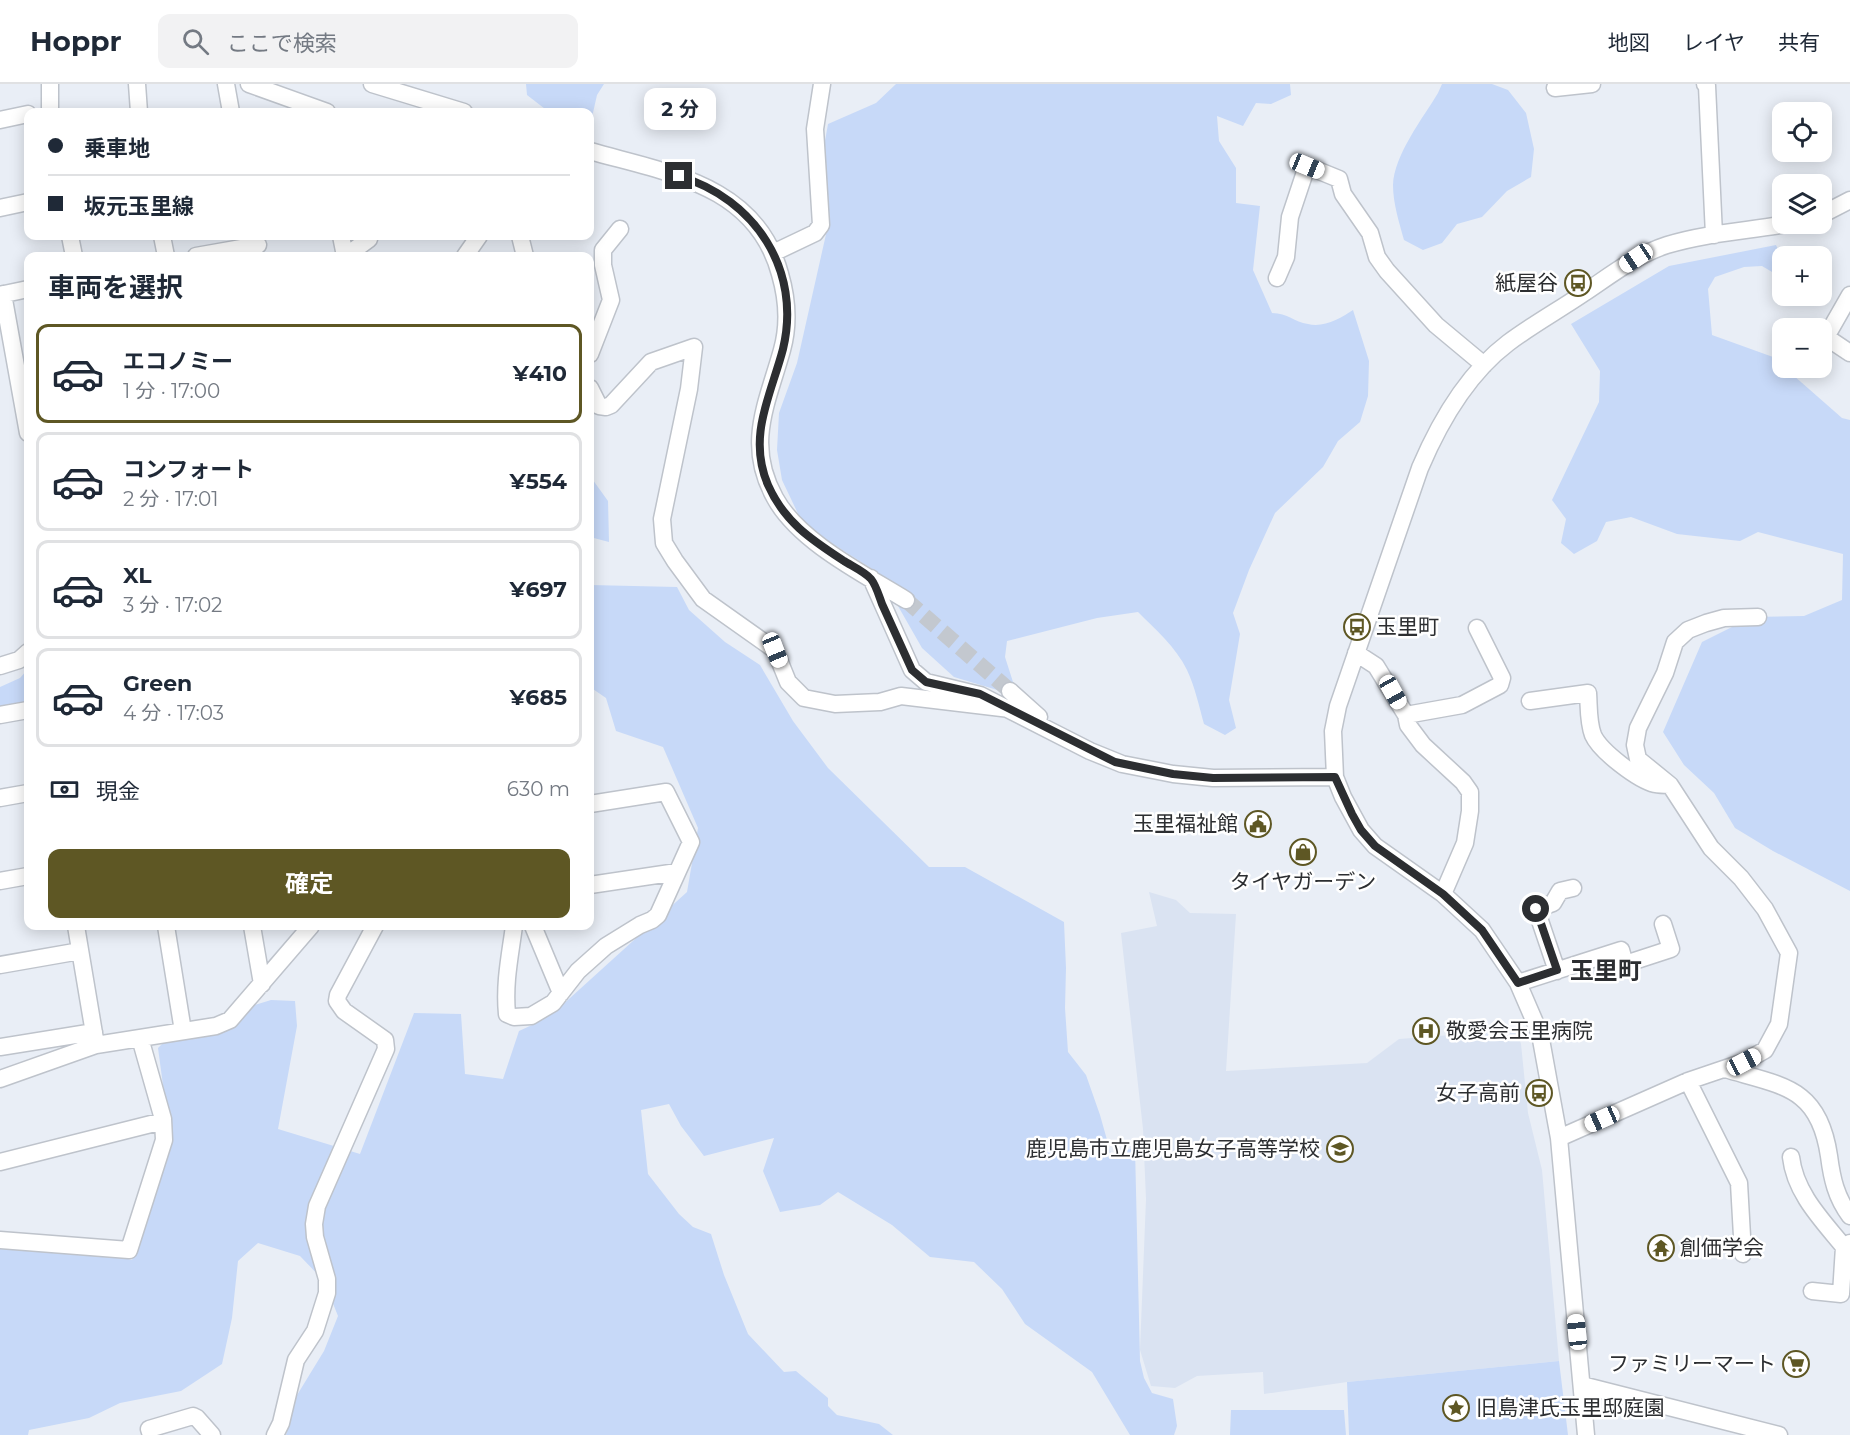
<!DOCTYPE html>
<html lang="ja">
<meta charset="utf-8">
<style>
:root{--surface:#fff;--page:#f2f2f3;--text:#1f2937;--muted:#747a83;--line:#e0e1e3;--accent:#5e5724}
body{margin:0;font-family:Montserrat,"Noto Sans JP",sans-serif;background:var(--page);color:var(--text);height:100vh;display:flex;flex-direction:column;font-size:22px;white-space:nowrap}
*{box-sizing:border-box;margin:0}
p{font-size:20px;color:var(--muted)}
.icon{flex:none;width:33px;height:33px;fill:none;stroke:currentColor;stroke-width:2;stroke-linecap:round;stroke-linejoin:round}
.map{position:relative;flex:1;overflow:hidden}
.panel{position:absolute;left:24px;top:168px;width:570px;height:678px;display:flex;flex-direction:column;background:var(--surface);border-radius:12px;box-shadow:0 3px 15px #0003}
.panel>*{flex:none}
.top-card{position:absolute;left:24px;top:24px;width:570px;height:132px;border-radius:12px;box-shadow:0 3px 15px #0003;display:grid;align-content:center;height:132px;padding:0 24px;background:var(--surface)}
.tools{position:absolute;left:1772px;top:18px;display:grid;gap:12px}
.tools a{display:grid;place-items:center;width:60px;height:60px;border-radius:12px;background:var(--surface);box-shadow:0 3px 15px #0003;font-size:30px}
.end{position:absolute;width:27px;height:27px;margin:-14px;border:8px solid #2c2e31;background:#fff;box-shadow:0 0 0 3px #fff}
.from{border-radius:50%}
.bubble{position:absolute;height:42px;border-radius:12px;background:var(--surface);box-shadow:0 3px 15px #0003;font-size:20px;font-weight:700;line-height:42px;text-align:center}
.car{position:absolute;width:18px;height:36px;margin:-18px -9px;border-radius:8px;box-shadow:0 0 4px 2px #0007;background:linear-gradient(#fff 24%,#345 0 40%,#fff 0 76%,#345 0 86%,#fff 0)}
.top-card b{display:flex;align-items:center;gap:21px;height:57px;font-size:22px}
.top-card b+b{border-top:2px solid var(--line)}
.top-card i{width:15px;height:15px;background:var(--text)}
ul{padding:0;list-style:none}
li{display:flex;align-items:center;gap:18px;height:99px;margin:0 12px 9px;padding:0 12px;border:3px solid var(--line);border-radius:12px}
li div{flex:1}
li b{display:block;font-size:22px}
li em{font-style:normal;font-weight:700}
li.current{border-color:var(--accent)}
li>.icon{width:54px;height:54px;stroke-width:1.5}
h2{padding:0 24px;font-size:27px;line-height:72px}
.pay{display:flex;align-items:center;gap:15px;height:66px;padding:0 24px;font-size:22px}
.pay p{margin-inline-start:auto}
.action{display:flex;gap:12px;margin-top:auto;padding:12px 24px}
.action a{flex:1;height:69px;border-radius:12px;background:var(--accent);color:#fff;font-size:24px;font-weight:700;line-height:69px;text-align:center}
header{display:flex;align-items:center;gap:36px;box-sizing:border-box;height:84px;padding:0 30px;background:var(--surface);border-bottom:2px solid var(--line)}
header strong{font-size:28px}
nav{display:flex;gap:33px;margin-inline-start:auto;font-size:21px}
.search{width:420px;height:54px;background:var(--page);display:flex;align-items:center;gap:15px;box-sizing:border-box;padding:0 21px;border-radius:12px;color:var(--muted);font-size:22px}
.map>svg:first-child{display:block}
</style>
<header>
<strong>Hoppr</strong>
<div class="search"><svg class="icon" aria-label="search" viewBox="0 0 24 24"><circle cx="10" cy="10" r="6"/><path d="M15 15l6 6"/></svg>ここで検索</div>
<nav><a>地図</a><a>レイヤ</a><a>共有</a></nav>
</header>
<div class="map">
<svg width="1850" height="1351" viewBox="0 0 1850 1351">
<rect width="100%" height="100%" fill="#e9eef6"/>
<path fill="#dae3f2" d="M 1149,808 L 1176,816 L 1190,829 L 1236,830 L 1226,987 L 1367,979 L 1399,955 L 1517,946 L 1521,960 L 1528,1029 L 1542,1086 L 1559,1277 L 1347,1298 L 1264,1310 L 1263,1288 L 1197,1292 L 1175,1304 L 1151,1302 L 1140,1266 L 1146,1115 L 1143,1045 L 1121,849 L 1157,842 Z"/>
<path fill="#c7d9f8" d="M 526,0 L 604,0 L 597,11 L 590,42 L 590,28 L 549,28 L 527,11 Z
M 896,0 L 1290,0 L 1291,11 L 1271,20 L 1256,19 L 1243,42 L 1217,32 L 1219,57 L 1236,84 L 1236,119 L 1260,122 L 1253,186 L 1272,229 C 1288,229 1294,238 1308,240 C 1324,244 1341,234 1353,226 L 1369,277 L 1368,312 L 1360,338 L 1338,357 L 1323,383 L 1275,429 L 1249,486 L 1233,529 L 1240,550 L 1229,616 L 1236,644 L 1225,651 L 1204,640 C 1199,622 1195,603 1187,586 C 1176,563 1155,545 1138,528 L 1097,534 L 1007,557 L 1005,573 L 1013,598 L 1004,608 L 954,593 L 922,564 L 894,515 L 872,485 L 830,458 L 801,436 L 782,396 L 777,366 L 779,329 L 797,279 L 829,137 L 823,68 L 828,40 L 876,19 Z
M 1442,0 L 1492,0 L 1508,6 L 1526,29 L 1534,65 L 1531,93 L 1507,107 L 1482,133 L 1457,140 L 1442,159 L 1423,166 L 1404,156 C 1399,138 1393,119 1393,101 C 1394,71 1423,34 1438,9 Z
M 1776,161 L 1782,175 L 1782,194 L 1762,182 L 1744,183 L 1715,193 L 1708,205 L 1712,251 L 1773,273 L 1782,281 L 1782,284 L 1785,284 L 1842,334 L 1850,336 L 1850,807 L 1773,767 L 1735,744 L 1714,709 L 1684,681 L 1663,648 L 1702,558 L 1752,533 L 1804,532 L 1842,516 L 1843,470 L 1758,448 L 1740,457 L 1677,450 L 1631,433 L 1606,438 L 1597,457 L 1574,470 L 1561,459 L 1566,435 L 1552,416 L 1599,318 L 1600,287 L 1571,240 L 1669,182 Z
M 590,392 L 608,417 L 609,458 L 590,453 Z
M 590,501 L 677,503 L 689,526 L 725,558 L 760,581 L 793,637 L 828,684 L 929,783 L 965,783 L 1064,838 L 1066,884 L 1065,924 L 1068,968 L 1086,991 L 1100,1031 L 1111,1070 L 1135,1064 L 1140,1277 L 1144,1294 L 1152,1309 L 1173,1315 L 1177,1342 L 1174,1351 L 1130,1351 L 1092,1288 L 1025,1240 L 1002,1205 L 974,1178 L 930,1173 L 892,1141 L 838,1108 L 820,1121 L 780,1128 L 763,1087 L 774,1054 L 704,1072 L 681,1042 L 669,1020 L 641,1026 L 648,1090 L 679,1130 L 693,1143 L 711,1150 L 724,1191 L 748,1250 L 784,1288 L 796,1287 L 828,1314 L 828,1322 L 837,1331 L 879,1340 L 893,1351 L 286,1351 L 294,1316 L 324,1267 L 338,1232 L 324,1197 L 300,1172 L 258,1159 L 238,1177 L 232,1234 L 222,1280 L 181,1307 L 120,1319 L 89,1334 L 29,1346 L 28,1351 L 0,1351 L 0,1164 L 119,1173 L 132,1176 L 155,1096 L 165,1016 L 158,964 L 176,946 L 271,916 L 295,917 L 297,942 L 278,1045 L 360,1070 L 414,929 L 461,930 L 465,990 L 503,995 L 519,947 L 532,941 L 559,924 L 687,808 L 698,744 L 663,663 L 616,647 L 606,614 L 590,603 Z
M 28,585 L 28,618 L 0,623 L 0,603 L 20,594 Z
M 1559,1277 L 1568,1351 L 1349,1351 L 1347,1298 Z
M 1231,1326 L 1344,1326 L 1346,1351 L 1230,1351 Z"/>
<g fill="none" stroke-linecap="round" stroke-linejoin="round">
<path stroke="#c3c8cf" stroke-width="16" stroke-dasharray="16 8" stroke-linecap="butt" d="M 906,516 L 1010,607"/>
<defs>
<path id="minor" d="M 137,0 L 139,28
M 226,0 L 231,28
M 249,0 L 327,28
M 372,0 L 464,28
M 1705,0 L 1707,2 L 1714,151
M 1555,4 L 1592,0
M 50,28 L 50,0
M 0,36 L 28,30
M 590,67 C 667,89 756,100 780,190 C 787,214 789,241 782,266 C 767,320 745,360 775,414 C 799,458 864,490 906,516
M 0,124 L 28,118
M 1821,131 L 1850,116
M 70,152 L 74,172
M 162,152 L 166,172
M 341,152 L 345,172
M 520,152 L 525,172
M 773,169 L 815,149 L 821,141 L 815,45 L 822,0
M 196,172 L 258,161
M 346,172 L 369,155
M 465,172 L 479,152
M 1277,194 L 1286,173 L 1290,133 L 1307,82 L 1339,95 L 1343,110 L 1370,149 L 1377,173 L 1387,187 L 1436,241 L 1484,281
M 3,210 L 28,349
M 0,211 L 28,205
M 1850,211 L 1826,253 L 1850,269
M 590,270 L 611,216 L 603,181 L 603,166 L 620,145
M 590,304 L 599,322 L 606,323 L 611,321 L 651,278 L 694,263 L 689,305 L 662,435 L 664,459 L 675,477 L 703,515 L 775,566 L 788,598 L 804,614 L 835,620 L 880,618 L 901,612 L 1010,625
M 871,494 L 912,586 L 926,598 L 980,611 L 1090,667 L 1122,680 L 1173,690 L 1213,694 L 1335,693
M 1356,569 L 1376,582 L 1406,631 L 1408,641 L 1423,661 L 1463,698 L 1470,708 L 1470,727 L 1465,759 L 1443,810
M 0,582 L 19,576 L 28,568
M 1010,607 L 1039,633
M 1530,617 L 1588,609 C 1589,622 1588,638 1593,651 C 1600,667 1638,696 1655,700 C 1660,701 1665,701 1669,701
M 0,631 L 28,626
M 1406,631 L 1462,621 L 1500,601 L 1502,594 L 1477,544
M 0,714 L 28,709
M 0,797 L 28,792
M 590,801 L 677,788
M 76,842 L 96,961
M 166,842 L 183,947
M 252,842 L 262,900
M 514,842 C 510,872 504,899 507,930 L 514,933 L 531,932 L 553,919 L 578,887 L 606,862 L 640,841 L 652,836 L 658,831 L 691,758 L 666,708 L 590,720
M 533,842 L 561,909
M 0,881 L 80,867
M 1557,887 L 1536,825 L 1553,819 L 1560,807 L 1573,804
M 1518,899 L 1621,866 L 1625,880 L 1671,865 L 1663,840
M 0,963 L 94,948
M 1725,985 C 1783,1002 1819,1003 1829,1072 C 1832,1095 1836,1113 1850,1132
M 0,995 L 96,961 L 216,942 L 230,936 L 311,842
M 1688,997 L 1739,1099 L 1743,1170
M 1559,1054 L 1688,997 L 1744,978 L 1765,966 L 1779,940 L 1789,869 L 1765,825 L 1741,794 L 1711,764 L 1670,701 L 1638,675 L 1635,661 L 1638,644 L 1665,589 L 1675,558 L 1688,546 L 1706,539 L 1724,534 L 1758,533
M 1791,1073 C 1795,1109 1822,1136 1844,1163 L 1850,1159
M 0,1078 L 163,1037
M 0,1156 L 129,1166 L 164,1056 L 163,1035 L 140,954
M 1812,1207 L 1841,1210 L 1844,1163
M 1582,1301 L 1779,1351
M 151,1351 L 149,1345 L 193,1332 L 197,1334 L 212,1351
M 275,1351 L 281,1339 L 296,1276 L 315,1247 L 327,1209 L 327,1195 L 315,1153 L 314,1140 L 317,1122 L 386,965 L 385,956 L 344,927 L 337,917 L 338,911 L 375,842
M 1586,1351 L 1559,1054 L 1540,950 L 1518,899 L 1482,846 L 1443,810 L 1375,762 L 1361,746 L 1343,713 L 1335,693 L 1333,647 L 1338,622 L 1420,384 C 1440,337 1467,290 1508,259 C 1532,241 1559,226 1584,209 C 1611,191 1636,171 1667,161 C 1706,149 1747,147 1787,140"/>
</defs>
<use href="#minor" stroke="#bec3cb" stroke-width="19"/>
<use href="#minor" stroke="#fff" stroke-width="16"/>
</g>
<g fill="none" stroke-linecap="round" stroke-linejoin="round">
<path stroke="#2c2e31" stroke-width="8" d="M 679,92 C 755,115 802,186 783,265 C 771,311 747,352 768,401 C 785,439 812,456 844,477 C 852,482 865,488 871,495 C 876,501 879,512 882,520 C 892,542 902,564 912,586 L 926,598 L 980,610 L 1115,678 L 1173,690 L 1213,694 L 1335,693 L 1352,730 L 1361,746 L 1375,762 L 1443,810 L 1482,846 L 1518,899 L 1557,886 L 1536,825"/>
</g>
<defs>
<symbol id="bus-ring" viewBox="-11 -11 22 22"><circle r="9.5" fill="#fff" stroke="#5e5724" stroke-width="1.5"/><path d="M-5-6H5V4H4V6H2V4H-2V6H-4V4H-5ZM-3.5-4V0h7V-4ZM-3.5 1.2v1.5H-2V1.2ZM2 1.2v1.5H3.5V1.2Z" fill="#5e5724"/></symbol>
<symbol id="civic-ring" viewBox="-11 -11 22 22"><circle r="9.5" fill="#fff" stroke="#5e5724" stroke-width="1.5"/><path d="M-.6-6.5H3V-4.5H.6V-3L4-1V1h2V6H-6V1h2V-1L-.6-3ZM-1.2 2.5V6h2.4V2.5Z" fill="#5e5724"/></symbol>
<symbol id="shop-ring" viewBox="-11 -11 22 22"><circle r="9.5" fill="#fff" stroke="#5e5724" stroke-width="1.5"/><path d="M-5-2.5h2.3a2.7 3.5 0 0 1 5.4 0H5L5.5 6h-11ZM-1.5-2.5h3a1.5 2.3 0 0 0-3 0Z" fill="#5e5724"/></symbol>
<symbol id="hospital-ring" viewBox="-11 -11 22 22"><circle r="9.5" fill="#fff" stroke="#5e5724" stroke-width="1.5"/><path d="M-5-5h3v3.5h4V-5h3V5h-3V1.5h-4V5h-3Z" fill="#5e5724"/></symbol>
<symbol id="school-ring" viewBox="-11 -11 22 22"><circle r="9.5" fill="#fff" stroke="#5e5724" stroke-width="1.5"/><path d="M0-5L7-2L0 1L-7-2ZM-4 1L0 2.5L4 1V4Q0 6-4 4Z" fill="#5e5724"/></symbol>
<symbol id="temple-ring" viewBox="-11 -11 22 22"><circle r="9.5" fill="#fff" stroke="#5e5724" stroke-width="1.5"/><path d="M0-6L5-2H3V0L6.5 2.5H4V6H1.5V3h-3V6H-4V2.5H-6.5L-3 0V-2H-5Z" fill="#5e5724"/></symbol>
<symbol id="supermarket-ring" viewBox="-11 -11 22 22"><circle r="9.5" fill="#fff" stroke="#5e5724" stroke-width="1.5"/><path d="M-6-5.5h2.5l.6 2H6L4.5 2H-2.5L-4.4-4H-6ZM-1.5 3.2a1.3 1.3 0 1 0 .1 0ZM3 3.2a1.3 1.3 0 1 0 .1 0Z" fill="#5e5724"/></symbol>
<symbol id="sight-ring" viewBox="-11 -11 22 22"><circle r="9.5" fill="#fff" stroke="#5e5724" stroke-width="1.5"/><path d="M0-6L1.8-2.2L6-1.7L2.9 1.2L3.7 5.4L0 3.3L-3.7 5.4L-2.9 1.2L-6-1.7L-1.8-2.2Z" fill="#5e5724"/></symbol>
</defs>
<g fill-rule="evenodd">
<use href="#bus-ring" x="1563" y="184" width="30" height="30"/>
<use href="#bus-ring" x="1342" y="528" width="30" height="30"/>
<use href="#civic-ring" x="1243" y="725" width="30" height="30"/>
<use href="#shop-ring" x="1288" y="753" width="30" height="30"/>
<use href="#hospital-ring" x="1411" y="932" width="30" height="30"/>
<use href="#bus-ring" x="1524" y="994" width="30" height="30"/>
<use href="#school-ring" x="1325" y="1050" width="30" height="30"/>
<use href="#temple-ring" x="1646" y="1149" width="30" height="30"/>
<use href="#supermarket-ring" x="1781" y="1265" width="30" height="30"/>
<use href="#sight-ring" x="1441" y="1309" width="30" height="30"/>
</g>
<g text-anchor="middle" stroke-width="5" stroke-linejoin="round" paint-order="stroke">
<g font-size="21" fill="#2c2e31" stroke="#fff" text-anchor="end">
<text x="1558" y="206">紙屋谷</text>
<text x="1376" y="550" text-anchor="start">玉里町</text>
<text x="1238" y="747">玉里福祉館</text>
<text x="1303" y="805" text-anchor="middle">タイヤガーデン</text>
<text x="1446" y="954" text-anchor="start">敬愛会玉里病院</text>
<text x="1520" y="1016">女子高前</text>
<text x="1320" y="1072">鹿児島市立鹿児島女子高等学校</text>
<text x="1680" y="1171" text-anchor="start">創価学会</text>
<text x="1776" y="1287">ファミリーマート</text>
<text x="1476" y="1331" text-anchor="start">旧島津氏玉里邸庭園</text>
</g>
<g font-size="24" font-weight="bold" fill="#2c2e31" stroke="#fff">
<text x="1606" y="895">玉里町</text>
</g>
</g>
</svg>
<div class="tools">
<a><svg class="icon" aria-label="locate" viewBox="0 0 24 24"><circle cx="12" cy="12" r="6"/><path d="M12 2v4M12 18v4M2 12h4M18 12h4"/></svg></a>
<a><svg class="icon" aria-label="layers" viewBox="0 0 24 24"><path d="M12 4l9 5-9 5-9-5zM3 14l9 5 9-5"/></svg></a>
<a>+</a>
<a>−</a>
</div>
<i class="end from" style="left:1536px;top:825px"></i>
<i class="end" style="left:679px;top:92px"></i>
<div class="bubble" style="left:644px;top:4px;width:72px">2 分</div>
<i class="car" style="left:1307px;top:82px;rotate:112deg"></i>
<i class="car" style="left:1636px;top:174px;rotate:236deg"></i>
<i class="car" style="left:775px;top:566px;rotate:158deg"></i>
<i class="car" style="left:1393px;top:608px;rotate:151deg"></i>
<i class="car" style="left:1744px;top:978px;rotate:62deg"></i>
<i class="car" style="left:1602px;top:1035px;rotate:246deg"></i>
<i class="car" style="left:1577px;top:1248px;rotate:354deg"></i>
<div class="top-card">
<b><i class="from"></i>乗車地</b>
<b><i></i>坂元玉里線</b>
</div>
<section class="panel">
<h2>車両を選択</h2>
<ul>
<li class="current"><svg class="icon" aria-label="car" viewBox="0 0 24 24"><path d="M5 17H2v-5l4-1 3-4h7l3 4 3 1v5h-3M9 17h6M6 11h13"/><circle cx="7" cy="17" r="2"/><circle cx="17" cy="17" r="2"/></svg><div><b>エコノミー</b><p>1 分 · 17:00</p></div><em>¥410</em></li>
<li><svg class="icon" aria-label="car" viewBox="0 0 24 24"><path d="M5 17H2v-5l4-1 3-4h7l3 4 3 1v5h-3M9 17h6M6 11h13"/><circle cx="7" cy="17" r="2"/><circle cx="17" cy="17" r="2"/></svg><div><b>コンフォート</b><p>2 分 · 17:01</p></div><em>¥554</em></li>
<li><svg class="icon" aria-label="car" viewBox="0 0 24 24"><path d="M5 17H2v-5l4-1 3-4h7l3 4 3 1v5h-3M9 17h6M6 11h13"/><circle cx="7" cy="17" r="2"/><circle cx="17" cy="17" r="2"/></svg><div><b>XL</b><p>3 分 · 17:02</p></div><em>¥697</em></li>
<li><svg class="icon" aria-label="car" viewBox="0 0 24 24"><path d="M5 17H2v-5l4-1 3-4h7l3 4 3 1v5h-3M9 17h6M6 11h13"/><circle cx="7" cy="17" r="2"/><circle cx="17" cy="17" r="2"/></svg><div><b>Green</b><p>4 分 · 17:03</p></div><em>¥685</em></li>
</ul>
<div class="pay"><svg class="icon" aria-label="cash" viewBox="0 0 24 24"><path d="M3 7h18v10H3z"/><circle cx="12" cy="12" r="2"/></svg>現金<p>630 m</p></div>
<div class="action"><a>確定</a></div>
</section>
</div>
